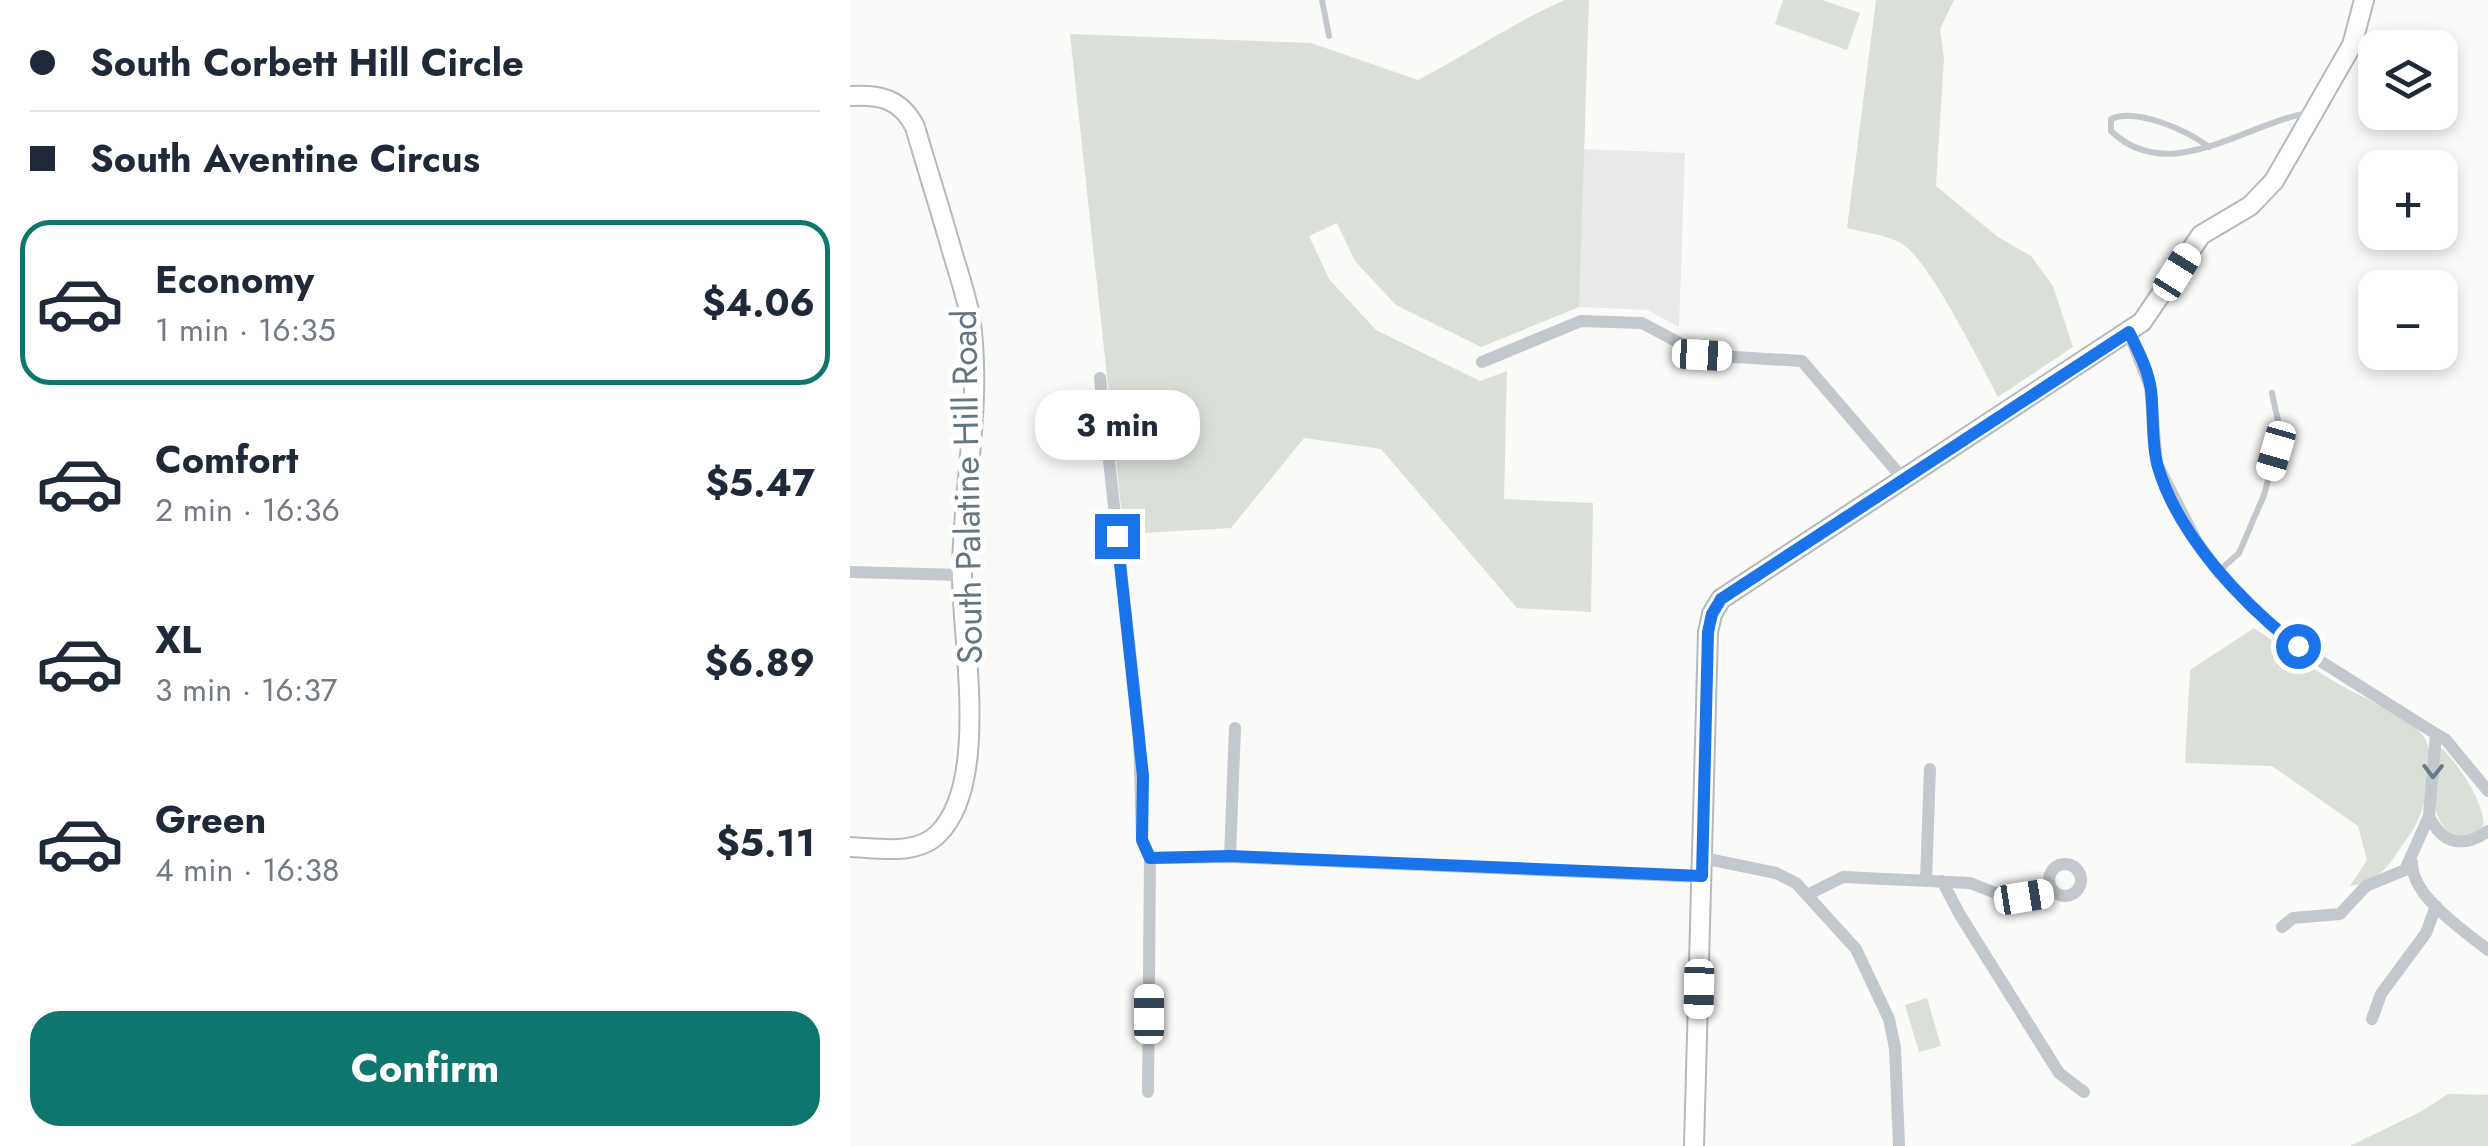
<!DOCTYPE html>
<meta charset="utf-8">
<style>
:root{--surface:#fff;--page:#f2f2f3;--text:#1f2937;--muted:#747a83;--line:#e0e1e3;--accent:#0f766e}
body{margin:0;font-family:Jost,sans-serif;background:var(--page);color:var(--text);height:100vh;display:flex;flex-direction:column;font-size:38px;white-space:nowrap}
*{box-sizing:border-box;margin:0}
p{font-size:32px;color:var(--muted)}
.icon{flex:none;width:55px;height:55px;fill:none;stroke:currentColor;stroke-width:2;stroke-linecap:round;stroke-linejoin:round}
.map{position:relative;flex:1;overflow:hidden}
.side{display:flex;flex-direction:column;background:var(--surface);width:850px}
.side>*{flex:none}
.hud{display:grid;align-content:center;height:220px;padding:0 30px;background:var(--surface)}
.controls{position:absolute;left:1508px;top:30px;display:grid;gap:20px}
.controls a{display:grid;place-items:center;width:100px;height:100px;border-radius:20px;background:var(--surface);box-shadow:0 5px 15px #0003;font-size:50px}
.end{position:absolute;width:45px;height:45px;margin:-22px;border:12px solid #1a73e8;background:#fff;box-shadow:0 0 0 5px #fff}
.from{border-radius:50%}
.bubble{position:absolute;height:70px;border-radius:30px;background:var(--surface);box-shadow:0 5px 15px #0003;font-size:32px;font-weight:700;line-height:70px;text-align:center}
.car{position:absolute;width:30px;height:60px;margin:-30px -15px;border-radius:12px;box-shadow:0 0 8px 2px #0007;background:linear-gradient(#fff 24%,#345 0 40%,#fff 0 76%,#345 0 86%,#fff 0)}
.hud b{display:flex;align-items:center;gap:35px;height:95px;font-size:38px}
.hud b+b{border-top:2px solid var(--line)}
.hud i{width:25px;height:25px;background:var(--text)}
ul{padding:0;list-style:none}
li{display:flex;align-items:center;gap:30px;height:165px;margin:0 20px 15px;padding:0 10px;border:5px solid transparent;border-radius:30px}
li div{flex:1}
li b{display:block;font-size:38px}
li em{font-style:normal;font-weight:700}
li.current{border-color:var(--accent)}
li>.icon{width:90px;height:90px;stroke-width:1.5}
.button{display:flex;gap:20px;margin-top:auto;padding:20px 30px}
.button a{flex:1;height:115px;border-radius:30px;background:var(--accent);color:#fff;font-size:40px;font-weight:700;line-height:115px;text-align:center}
main{display:flex;flex:1;min-height:0}
.map>svg:first-child{display:block}
</style>
<main>
<section class="side">
<div class="hud">
<b><i class="from"></i>South Corbett Hill Circle</b>
<b><i></i>South Aventine Circus</b>
</div>
<ul>
<li class="current"><svg class="icon" aria-label="car" viewBox="0 0 24 24"><path d="M5 17H2v-5l4-1 3-4h7l3 4 3 1v5h-3M9 17h6M6 11h13"/><circle cx="7" cy="17" r="2"/><circle cx="17" cy="17" r="2"/></svg><div><b>Economy</b><p>1 min · 16:35</p></div><em>$4.06</em></li>
<li><svg class="icon" aria-label="car" viewBox="0 0 24 24"><path d="M5 17H2v-5l4-1 3-4h7l3 4 3 1v5h-3M9 17h6M6 11h13"/><circle cx="7" cy="17" r="2"/><circle cx="17" cy="17" r="2"/></svg><div><b>Comfort</b><p>2 min · 16:36</p></div><em>$5.47</em></li>
<li><svg class="icon" aria-label="car" viewBox="0 0 24 24"><path d="M5 17H2v-5l4-1 3-4h7l3 4 3 1v5h-3M9 17h6M6 11h13"/><circle cx="7" cy="17" r="2"/><circle cx="17" cy="17" r="2"/></svg><div><b>XL</b><p>3 min · 16:37</p></div><em>$6.89</em></li>
<li><svg class="icon" aria-label="car" viewBox="0 0 24 24"><path d="M5 17H2v-5l4-1 3-4h7l3 4 3 1v5h-3M9 17h6M6 11h13"/><circle cx="7" cy="17" r="2"/><circle cx="17" cy="17" r="2"/></svg><div><b>Green</b><p>4 min · 16:38</p></div><em>$5.11</em></li>
</ul>
<div class="button"><a>Confirm</a></div>
</section>
<div class="map">
<svg width="1638" height="1146" viewBox="0 0 1638 1146">
<rect width="100%" height="100%" fill="#fafaf8"/>
<path fill="#e8e9e9" d="M 733,149 L 835,153 L 829,327 L 798,310 L 729,307 Z"/>
<path fill="#dadfd7" d="M 715,0 L 739,0 L 729,307 L 631,347 L 546,305 L 505,261 L 487,223 L 459,236 L 479,279 L 526,330 L 630,381 L 657,371 L 654,499 L 743,503 L 741,612 L 667,608 L 531,449 L 454,438 L 381,528 L 274,534 L 220,34 L 461,43 L 568,80 C 618,54 664,22 715,0 Z
M 933,0 L 972,0 L 1010,13 L 997,50 L 925,24 Z
M 1026,0 L 1104,0 L 1090,29 L 1094,58 L 1086,186 L 1148,237 L 1181,256 L 1203,286 L 1223,347 L 1148,397 C 1131,365 1079,259 1051,243 C 1036,235 1013,232 997,228 Z
M 1404,628 C 1430,646 1455,664 1482,680 C 1505,695 1561,716 1574,737 C 1589,760 1575,812 1561,833 C 1542,858 1534,882 1500,886 L 1517,860 L 1508,826 L 1422,766 L 1335,763 L 1340,670 Z
M 1589,746 C 1605,758 1638,807 1633,828 C 1628,833 1617,835 1610,838 C 1573,825 1587,778 1589,746 Z
M 1077,998 L 1091,1046 L 1069,1052 L 1055,1005 Z
M 1598,1094 L 1638,1095 L 1638,1146 L 1500,1146 L 1572,1111 Z"/>
<g fill="none" stroke-linecap="round" stroke-linejoin="round">
<defs>
<path id="secondary" d="M 0,96 C 30,94 51,99 65,127 C 77,168 90,209 102,251 C 108,272 116,294 120,317 C 133,402 112,490 112,575 C 112,642 140,783 88,834 C 66,856 28,848 0,847
M 844,1146 L 858,632 L 862,614 L 871,599 L 1292,322 L 1351,235 L 1400,206 L 1424,181 L 1502,45 L 1514,0"/>
</defs>
<use href="#secondary" stroke="#b3babf" stroke-width="22"/>
<path stroke="#c3c8cc" stroke-width="6" d="M 472,0 L 479,36
M 1359,147 C 1338,131 1286,107 1261,119 L 1261,131 C 1319,187 1396,123 1458,113
M 1369,571 L 1389,553 L 1414,495 L 1426,451 L 1428,421 L 1422,393"/>
<path stroke="#c3c8cc" stroke-width="12" d="M 1279,333 L 1300,387 L 1307,464 L 1347,542 L 1368,572 L 1422,626 L 1448,647 L 1586,734
M 632,362 L 731,321 L 792,323 L 852,355 L 952,361 L 1055,481
M 250,378 L 289,734 L 292,840 L 300,858 L 298,1092
M 0,572 L 112,575
M 1579,816 C 1592,844 1613,849 1638,831
M 380,857 L 385,728
M 300,858 L 380,857 L 852,877
M 853,858 L 926,873 L 946,883 L 1006,949 L 1039,1019 L 1045,1048 L 1049,1146
M 1562,862 C 1561,896 1613,930 1638,950
M1199 880a16 16 0 1 1 32 0a16 16 0 1 1-32 0Z
M 1076,879 L 1080,769
M 1092,881 L 1110,915 L 1209,1073 L 1234,1092
M 959,894 L 993,877 L 1120,883 L 1146,893 L 1174,897 L 1204,892
M 1432,927 L 1443,918 L 1490,914 L 1516,886 L 1555,870 L 1579,816 L 1586,734 L 1596,740 L 1638,791
M 1522,1019 L 1531,994 L 1576,933 L 1586,906"/>
<use href="#secondary" stroke="#fff" stroke-width="18"/>
</g>
<defs><path id="oneway-chevron" d="M-2-3.5L2.5 0L-2 3.5" fill="none" stroke-width="1.6" stroke-linecap="round" stroke-linejoin="round" transform="scale(2.5)"/></defs>
<use stroke="#6a7a87" href="#oneway-chevron" transform="translate(1583 771) rotate(91)"/>
<g fill="none" stroke-linecap="round" stroke-linejoin="round">
<path stroke="#1a73e8" stroke-width="12" d="M 267,536 L 293,776 L 292,840 L 300,858 L 380,856 L 852,876 L 858,632 L 862,614 L 871,599 L 1279,332 C 1288,351 1298,369 1301,390 C 1304,415 1301,443 1308,467 C 1328,535 1393,605 1448,646"/>
</g>
<g text-anchor="middle" stroke-width="10" stroke-linejoin="round" paint-order="stroke">
<g font-size="35" fill="#657683" stroke="#fff">
<text transform="translate(117 487) rotate(-91)" y="12">South Palatine Hill Road</text>
</g>
</g>
</svg>
<div class="controls">
<a><svg class="icon" aria-label="layers" viewBox="0 0 24 24"><path d="M12 4l9 5-9 5-9-5zM3 14l9 5 9-5"/></svg></a>
<a>+</a>
<a>−</a>
</div>
<i class="end from" style="left:1448px;top:646px"></i>
<i class="end" style="left:267px;top:536px"></i>
<div class="bubble" style="left:185px;top:390px;width:165px">3 min</div>
<i class="car" style="left:1327px;top:272px;rotate:32deg"></i>
<i class="car" style="left:852px;top:355px;rotate:93deg"></i>
<i class="car" style="left:1426px;top:451px;rotate:196deg"></i>
<i class="car" style="left:1174px;top:897px;rotate:81deg"></i>
<i class="car" style="left:849px;top:989px;rotate:181deg"></i>
<i class="car" style="left:299px;top:1014px;rotate:0deg"></i>
</div>
</main>
